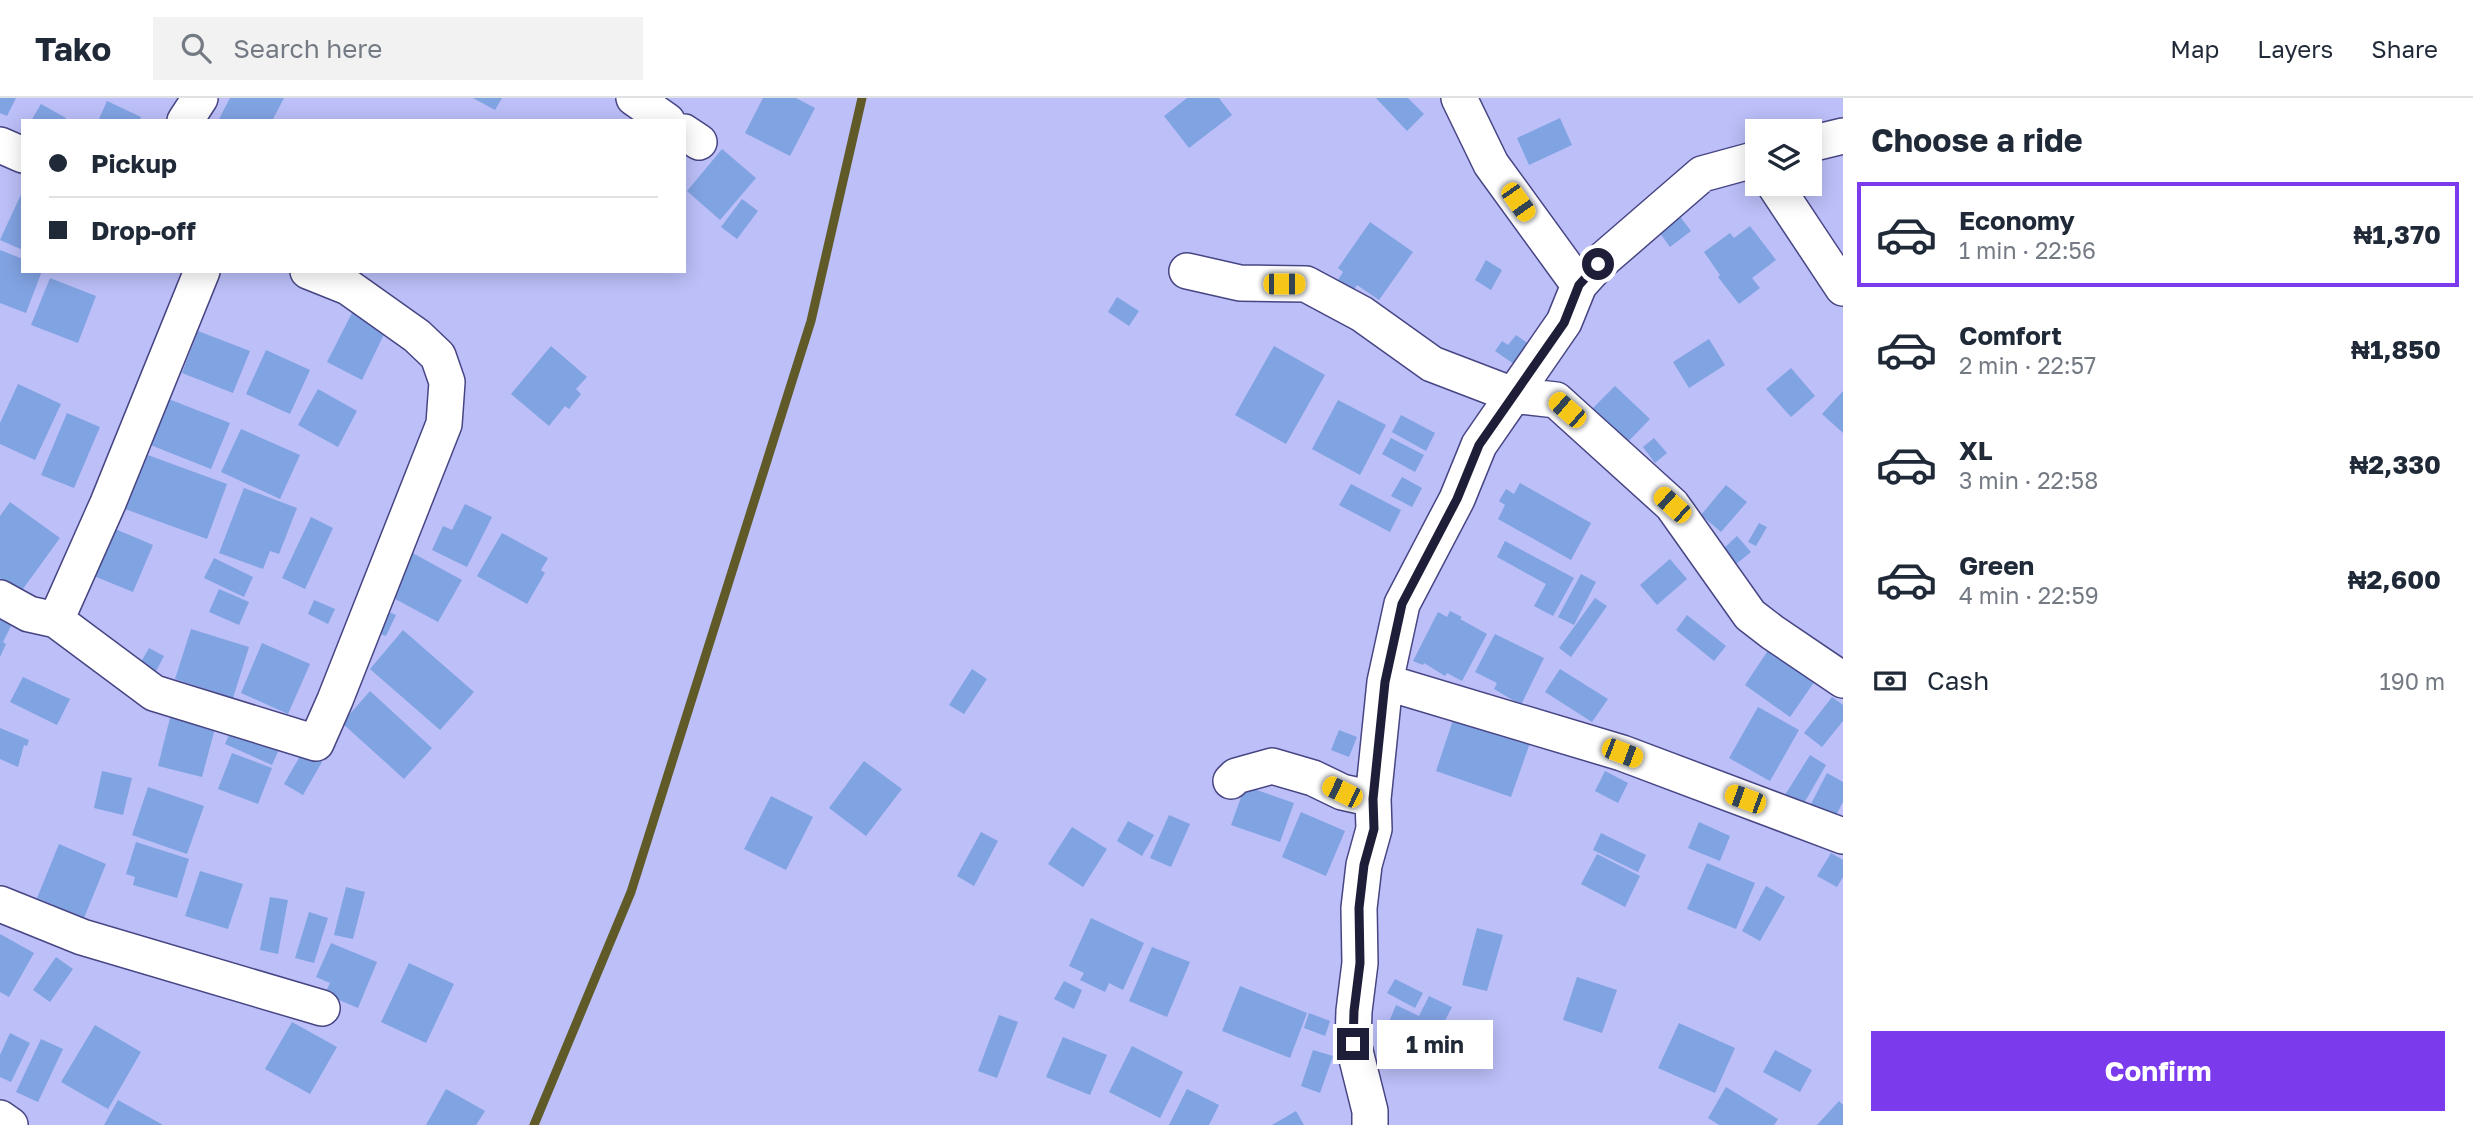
<!DOCTYPE html>
<meta charset="utf-8">
<style>
:root{--surface:#fff;--page:#f2f2f3;--text:#1f2937;--muted:#747a83;--line:#e0e1e3;--accent:#7c3aed}
body{margin:0;font-family:"Golos Text",sans-serif;background:var(--page);color:var(--text);height:100vh;display:flex;flex-direction:column;font-size:26px;white-space:nowrap}
*{box-sizing:border-box;margin:0}
p{font-size:23px;color:var(--muted)}
.icon{flex:none;width:38px;height:38px;fill:none;stroke:currentColor;stroke-width:2;stroke-linecap:round;stroke-linejoin:round}
.map{position:relative;flex:1;overflow:hidden}
.drawer{display:flex;flex-direction:column;background:var(--surface);width:630px}
.drawer>*{flex:none}
.guide{position:absolute;left:21px;top:21px;width:665px;height:154px;border-radius:0px;box-shadow:0 4px 18px #0003;display:grid;align-content:center;height:154px;padding:0 28px;background:var(--surface)}
.fabs{position:absolute;left:1745px;top:21px;display:grid;gap:14px}
.fabs a{display:grid;place-items:center;width:77px;height:77px;border-radius:0px;background:var(--surface);box-shadow:0 4px 18px #0003;font-size:35px}
.end{position:absolute;width:32px;height:32px;margin:-16px;border:9px solid #1e1e39;background:#fff;box-shadow:0 0 0 4px #fff}
.from{border-radius:50%}
.bubble{position:absolute;height:49px;border-radius:0px;background:var(--surface);box-shadow:0 4px 18px #0003;font-size:23px;font-weight:700;line-height:49px;text-align:center}
.car{position:absolute;width:21px;height:42px;margin:-21px -10px;border-radius:9px;box-shadow:0 0 5px 2px #0007;background:linear-gradient(#f5c518 24%,#345 0 40%,#f5c518 0 76%,#345 0 86%,#f5c518 0)}
.guide b{display:flex;align-items:center;gap:24px;height:66px;font-size:26px}
.guide b+b{border-top:2px solid var(--line)}
.guide i{width:18px;height:18px;background:var(--text)}
ul{padding:0;list-style:none}
li{display:flex;align-items:center;gap:21px;height:105px;margin:0 14px 10px;padding:0 14px;border:4px solid transparent;border-radius:0px}
li div{flex:1}
li b{display:block;font-size:26px}
li em{font-style:normal;font-weight:700}
li.current{border-color:var(--accent)}
li>.icon{width:63px;height:63px;stroke-width:1.5}
h2{padding:0 28px;font-size:32px;line-height:84px}
.pay{display:flex;align-items:center;gap:18px;height:77px;padding:0 28px;font-size:26px}
.pay p{margin-inline-start:auto}
.action{display:flex;gap:14px;margin-top:auto;padding:14px 28px}
.action a{flex:1;height:80px;border-radius:0px;background:var(--accent);color:#fff;font-size:28px;font-weight:700;line-height:80px;text-align:center}
header{display:flex;align-items:center;gap:42px;box-sizing:border-box;height:98px;padding:0 35px;background:var(--surface);border-bottom:2px solid var(--line)}
header strong{font-size:33px}
nav{display:flex;gap:38px;margin-inline-start:auto;font-size:24px}
.search{width:490px;height:63px;background:var(--page);display:flex;align-items:center;gap:18px;box-sizing:border-box;padding:0 24px;border-radius:0px;color:var(--muted);font-size:26px}
main{display:flex;flex:1;min-height:0}
.map>svg:first-child{display:block}
</style>
<header>
<strong>Tako</strong>
<div class="search"><svg class="icon" aria-label="search" viewBox="0 0 24 24"><circle cx="10" cy="10" r="6"/><path d="M15 15l6 6"/></svg>Search here</div>
<nav><a>Map</a><a>Layers</a><a>Share</a></nav>
</header>
<main>
<div class="map">
<svg width="1843" height="1027" viewBox="0 0 1843 1027">
<rect width="100%" height="100%" fill="#bcbff8"/>
<g fill="none" stroke-linecap="round" stroke-linejoin="round">
<path stroke="#605a29" stroke-width="9" d="M 534,1027 L 631,794 L 811,223 L 862,0"/>
</g>
<path fill="#80a3e2" d="M 0,0 L 16,0 L 7,18 L 0,15 Z
M 230,0 L 284,0 L 272,23 L 218,23 Z
M 473,0 L 502,0 L 495,12 Z
M 763,0 L 796,0 L 815,10 L 790,58 L 745,35 Z
M 1187,0 L 1219,0 L 1232,17 L 1189,50 L 1164,18 Z
M 1376,0 L 1408,0 L 1424,16 L 1407,33 Z
M 107,3 L 141,19 L 139,23 L 98,23 Z
M 41,6 L 66,20 L 64,23 L 31,23 Z
M 1560,20 L 1572,47 L 1529,67 L 1517,40 Z
M 722,51 L 756,80 L 720,122 L 687,93 Z
M 23,92 L 23,152 L 0,142 Z
M 742,101 L 758,113 L 737,141 L 721,129 Z
M 1678,116 L 1691,133 L 1670,149 L 1657,131 Z
M 1370,124 L 1413,154 L 1379,202 L 1357,187 L 1353,193 L 1338,182 L 1343,174 L 1338,170 Z
M 1750,128 L 1776,162 L 1752,180 L 1760,190 L 1739,206 L 1718,179 L 1720,177 L 1704,154 L 1730,135 L 1734,140 Z
M 0,152 L 23,161 L 23,173 L 42,173 L 26,215 L 0,205 Z
M 1486,162 L 1502,172 L 1491,192 L 1475,182 Z
M 50,180 L 96,198 L 78,245 L 31,227 Z
M 1117,199 L 1139,213 L 1129,228 L 1108,214 Z
M 354,211 L 388,228 L 362,282 L 327,264 Z
M 198,233 L 250,253 L 233,295 L 182,275 Z
M 1516,237 L 1529,246 L 1514,266 L 1495,253 L 1502,243 L 1508,247 Z
M 1709,241 L 1725,267 L 1689,290 L 1673,264 Z
M 551,248 L 587,279 L 576,291 L 581,296 L 569,311 L 565,308 L 549,328 L 511,296 Z
M 1274,248 L 1325,277 L 1286,346 L 1235,317 Z
M 266,252 L 310,272 L 290,316 L 246,296 Z
M 1791,270 L 1815,298 L 1791,319 L 1766,291 Z
M 18,286 L 61,306 L 35,362 L 0,346 L 0,325 Z
M 1615,288 L 1650,321 L 1623,349 L 1588,315 Z
M 318,291 L 357,313 L 338,349 L 298,327 Z
M 1843,293 L 1843,335 L 1822,316 Z
M 166,300 L 230,325 L 211,371 L 148,346 Z
M 1338,302 L 1386,327 L 1360,377 L 1312,351 Z
M 67,315 L 100,329 L 74,390 L 41,377 Z
M 1401,317 L 1435,335 L 1426,353 L 1392,334 Z
M 241,331 L 300,357 L 280,401 L 221,374 Z
M 1391,340 L 1424,357 L 1415,374 L 1382,356 Z
M 1654,340 L 1667,355 L 1655,365 L 1643,349 Z
M 145,356 L 227,386 L 207,441 L 125,411 Z
M 1402,379 L 1422,390 L 1412,409 L 1391,398 Z
M 1520,385 L 1591,425 L 1571,462 L 1498,421 L 1505,407 L 1499,403 L 1506,391 L 1514,396 Z
M 1351,386 L 1401,412 L 1390,434 L 1339,407 Z
M 1726,387 L 1747,404 L 1721,434 L 1701,417 Z
M 244,390 L 297,410 L 279,456 L 270,453 L 263,471 L 219,455 Z
M 10,404 L 60,440 L 20,495 L 0,480 L 0,418 Z
M 465,406 L 492,419 L 467,469 L 432,452 L 443,428 L 452,432 Z
M 311,419 L 333,430 L 305,491 L 282,480 Z
M 1759,425 L 1767,429 L 1756,448 L 1748,444 Z
M 108,428 L 153,447 L 133,494 L 89,476 Z
M 502,435 L 548,460 L 541,472 L 545,475 L 527,506 L 477,478 Z
M 1737,438 L 1751,454 L 1736,466 L 1723,451 Z
M 1505,443 L 1574,480 L 1553,518 L 1534,508 L 1546,486 L 1497,459 Z
M 407,452 L 462,482 L 438,524 L 384,495 Z
M 214,460 L 253,479 L 244,499 L 204,480 Z
M 1670,461 L 1687,481 L 1657,507 L 1640,487 Z
M 1581,476 L 1596,484 L 1574,527 L 1558,519 Z
M 219,491 L 249,504 L 239,527 L 209,514 Z
M 1595,500 L 1607,508 L 1571,559 L 1559,550 Z
M 314,502 L 335,511 L 328,526 L 308,516 Z
M 382,511 L 396,517 L 386,538 L 372,533 Z
M 0,512 L 15,520 L 3,544 L 6,546 L 0,559 Z
M 1450,513 L 1462,519 L 1460,521 L 1487,536 L 1462,583 L 1447,575 L 1445,578 L 1424,565 L 1423,567 L 1413,563 L 1438,514 L 1447,519 Z
M 1687,517 L 1726,548 L 1714,563 L 1676,532 Z
M 191,531 L 249,549 L 233,600 L 175,581 Z
M 403,532 L 474,594 L 440,632 L 370,571 Z
M 1495,536 L 1544,560 L 1521,607 L 1494,591 L 1497,585 L 1475,574 Z
M 262,545 L 310,566 L 288,616 L 241,595 Z
M 149,550 L 164,558 L 154,577 L 138,569 Z
M 1769,551 L 1815,583 L 1790,619 L 1745,587 Z
M 972,571 L 987,581 L 964,616 L 949,607 Z
M 1560,571 L 1608,601 L 1592,624 L 1545,594 Z
M 23,579 L 70,601 L 57,627 L 10,604 Z
M 370,593 L 432,650 L 404,681 L 342,625 Z
M 1832,599 L 1843,607 L 1843,623 L 1822,649 L 1804,635 Z
M 1758,609 L 1799,632 L 1770,683 L 1729,660 Z
M 172,612 L 217,623 L 202,679 L 158,668 Z
M 1454,619 L 1530,645 L 1511,699 L 1436,673 Z
M 235,623 L 282,645 L 272,667 L 225,646 Z
M 0,630 L 29,642 L 27,648 L 24,647 L 18,669 L 0,661 Z
M 1339,632 L 1357,639 L 1349,659 L 1331,652 Z
M 303,653 L 322,664 L 303,697 L 284,686 Z
M 232,655 L 272,670 L 258,706 L 218,691 Z
M 1810,657 L 1826,667 L 1803,707 L 1785,697 Z
M 864,663 L 902,691 L 866,738 L 829,710 Z
M 102,673 L 132,680 L 123,717 L 94,710 Z
M 1605,673 L 1628,685 L 1618,705 L 1595,693 Z
M 1827,675 L 1843,684 L 1843,704 L 1835,719 L 1811,706 Z
M 1245,688 L 1294,705 L 1280,744 L 1231,727 Z
M 148,689 L 204,708 L 187,756 L 132,737 Z
M 771,698 L 813,719 L 786,772 L 744,751 Z
M 1301,714 L 1345,733 L 1326,778 L 1282,759 Z
M 1169,717 L 1190,726 L 1171,769 L 1150,760 Z
M 1128,723 L 1154,737 L 1142,758 L 1117,743 Z
M 1699,724 L 1730,738 L 1720,763 L 1688,750 Z
M 1072,729 L 1107,751 L 1083,789 L 1048,766 Z
M 981,734 L 998,743 L 974,788 L 957,778 Z
M 1601,735 L 1646,757 L 1638,774 L 1593,752 Z
M 136,744 L 189,761 L 177,800 L 133,787 L 135,779 L 126,776 Z
M 59,746 L 106,766 L 84,820 L 37,800 Z
M 1831,755 L 1843,762 L 1843,779 L 1837,789 L 1817,778 Z
M 1597,756 L 1640,778 L 1625,809 L 1581,786 Z
M 1707,765 L 1755,785 L 1736,831 L 1687,811 Z
M 200,773 L 243,786 L 228,831 L 185,818 Z
M 1766,788 L 1785,799 L 1760,843 L 1742,833 Z
M 346,789 L 365,794 L 353,841 L 334,837 Z
M 270,799 L 288,802 L 278,856 L 260,852 Z
M 309,814 L 328,820 L 314,865 L 295,860 Z
M 1091,820 L 1144,845 L 1123,892 L 1109,885 L 1105,894 L 1080,882 L 1084,875 L 1069,868 Z
M 1477,830 L 1503,837 L 1487,893 L 1462,887 Z
M 0,836 L 34,855 L 9,899 L 0,894 Z
M 331,845 L 377,864 L 358,910 L 325,896 L 330,885 L 316,879 Z
M 1152,849 L 1190,864 L 1167,919 L 1129,903 Z
M 56,859 L 73,871 L 50,904 L 33,892 Z
M 409,865 L 454,886 L 426,945 L 381,924 Z
M 1577,879 L 1617,892 L 1602,935 L 1563,922 Z
M 1395,881 L 1423,895 L 1415,910 L 1387,895 Z
M 1064,883 L 1082,892 L 1074,911 L 1054,901 Z
M 1240,888 L 1307,915 L 1290,960 L 1222,933 Z
M 1429,898 L 1452,909 L 1433,946 L 1389,924 L 1396,907 L 1419,918 Z
M 1309,915 L 1330,923 L 1325,938 L 1304,930 Z
M 999,917 L 1018,924 L 997,980 L 978,973 Z
M 292,924 L 337,949 L 310,996 L 265,971 Z
M 1679,925 L 1735,950 L 1715,995 L 1658,970 Z
M 95,927 L 141,954 L 108,1011 L 61,984 Z
M 10,935 L 30,945 L 11,984 L 0,979 L 0,957 Z
M 1063,939 L 1107,957 L 1090,997 L 1046,979 Z
M 41,941 L 63,951 L 38,1004 L 16,994 Z
M 1132,948 L 1183,974 L 1160,1020 L 1109,994 Z
M 1313,952 L 1333,958 L 1320,995 L 1301,988 Z
M 1775,952 L 1812,972 L 1800,994 L 1763,974 Z
M 1726,989 L 1778,1021 L 1774,1027 L 1719,1027 L 1708,1020 Z
M 446,991 L 485,1013 L 476,1027 L 426,1027 Z
M 1187,991 L 1219,1007 L 1209,1027 L 1169,1027 Z
M 118,1002 L 163,1027 L 104,1027 Z
M 1839,1003 L 1843,1007 L 1843,1027 L 1817,1027 Z
M 1296,1013 L 1304,1027 L 1272,1027 Z"/>
<g fill="none" stroke-linecap="round" stroke-linejoin="round">
<defs>
<path id="minor" d="M 634,0 L 667,23
M 1459,0 L 1491,66 L 1579,187
M 185,23 L 200,0
M 684,34 L 699,44
M 1810,46 L 1843,38
M 0,47 L 23,57
M 1774,86 L 1843,190
M 1187,173 L 1240,185 L 1306,186 L 1362,216 L 1432,266 L 1513,297 L 1556,302 L 1672,407 L 1750,517 L 1772,534 L 1843,582
M 0,500 L 29,516 L 56,522 L 154,595 L 316,645 L 335,602 L 444,326 L 447,284 L 438,258 L 417,238 L 348,189 L 308,173
M 56,522 L 108,405 L 202,173
M 1385,584 L 1622,655 L 1843,738
M 1231,683 L 1236,678 L 1272,668 L 1313,680 L 1342,694 L 1373,701
M 0,806 L 82,839 L 322,910
M 0,1020 L 10,1027
M 1370,1027 L 1370,1013 L 1353,945 L 1354,913 L 1360,865 L 1359,810 L 1364,767 L 1374,731 L 1373,701 L 1385,584 L 1402,506 L 1457,401 L 1479,347 L 1564,224 L 1579,187 L 1598,166 L 1702,76 L 1757,61"/>
</defs>
<use href="#minor" stroke="#474583" stroke-width="38"/>
<use href="#minor" stroke="#fff" stroke-width="35"/>
</g>
<g fill="none" stroke-linecap="round" stroke-linejoin="round">
<path stroke="#1e1e39" stroke-width="9" d="M 1353,946 L 1354,913 L 1360,865 L 1359,810 L 1364,767 L 1374,731 L 1373,701 L 1385,584 L 1402,506 L 1457,401 L 1479,347 L 1564,225 L 1579,187 L 1598,166"/>
</g>
</svg>
<div class="fabs">
<a><svg class="icon" aria-label="layers" viewBox="0 0 24 24"><path d="M12 4l9 5-9 5-9-5zM3 14l9 5 9-5"/></svg></a>
</div>
<i class="end from" style="left:1598px;top:166px"></i>
<i class="end" style="left:1353px;top:946px"></i>
<div class="bubble" style="left:1377px;top:922px;width:116px">1 min</div>
<i class="car" style="left:1518px;top:104px;rotate:145deg"></i>
<i class="car" style="left:1284px;top:186px;rotate:90deg"></i>
<i class="car" style="left:1567px;top:312px;rotate:311deg"></i>
<i class="car" style="left:1672px;top:407px;rotate:312deg"></i>
<i class="car" style="left:1622px;top:655px;rotate:111deg"></i>
<i class="car" style="left:1342px;top:694px;rotate:296deg"></i>
<i class="car" style="left:1745px;top:701px;rotate:290deg"></i>
<div class="guide">
<b><i class="from"></i>Pickup</b>
<b><i></i>Drop-off</b>
</div>
</div>
<section class="drawer">
<h2>Choose a ride</h2>
<ul>
<li class="current"><svg class="icon" aria-label="car" viewBox="0 0 24 24"><path d="M5 17H2v-5l4-1 3-4h7l3 4 3 1v5h-3M9 17h6M6 11h13"/><circle cx="7" cy="17" r="2"/><circle cx="17" cy="17" r="2"/></svg><div><b>Economy</b><p>1 min · 22:56</p></div><em>₦1,370</em></li>
<li><svg class="icon" aria-label="car" viewBox="0 0 24 24"><path d="M5 17H2v-5l4-1 3-4h7l3 4 3 1v5h-3M9 17h6M6 11h13"/><circle cx="7" cy="17" r="2"/><circle cx="17" cy="17" r="2"/></svg><div><b>Comfort</b><p>2 min · 22:57</p></div><em>₦1,850</em></li>
<li><svg class="icon" aria-label="car" viewBox="0 0 24 24"><path d="M5 17H2v-5l4-1 3-4h7l3 4 3 1v5h-3M9 17h6M6 11h13"/><circle cx="7" cy="17" r="2"/><circle cx="17" cy="17" r="2"/></svg><div><b>XL</b><p>3 min · 22:58</p></div><em>₦2,330</em></li>
<li><svg class="icon" aria-label="car" viewBox="0 0 24 24"><path d="M5 17H2v-5l4-1 3-4h7l3 4 3 1v5h-3M9 17h6M6 11h13"/><circle cx="7" cy="17" r="2"/><circle cx="17" cy="17" r="2"/></svg><div><b>Green</b><p>4 min · 22:59</p></div><em>₦2,600</em></li>
</ul>
<div class="pay"><svg class="icon" aria-label="cash" viewBox="0 0 24 24"><path d="M3 7h18v10H3z"/><circle cx="12" cy="12" r="2"/></svg>Cash<p>190 m</p></div>
<div class="action"><a>Confirm</a></div>
</section>
</main>
